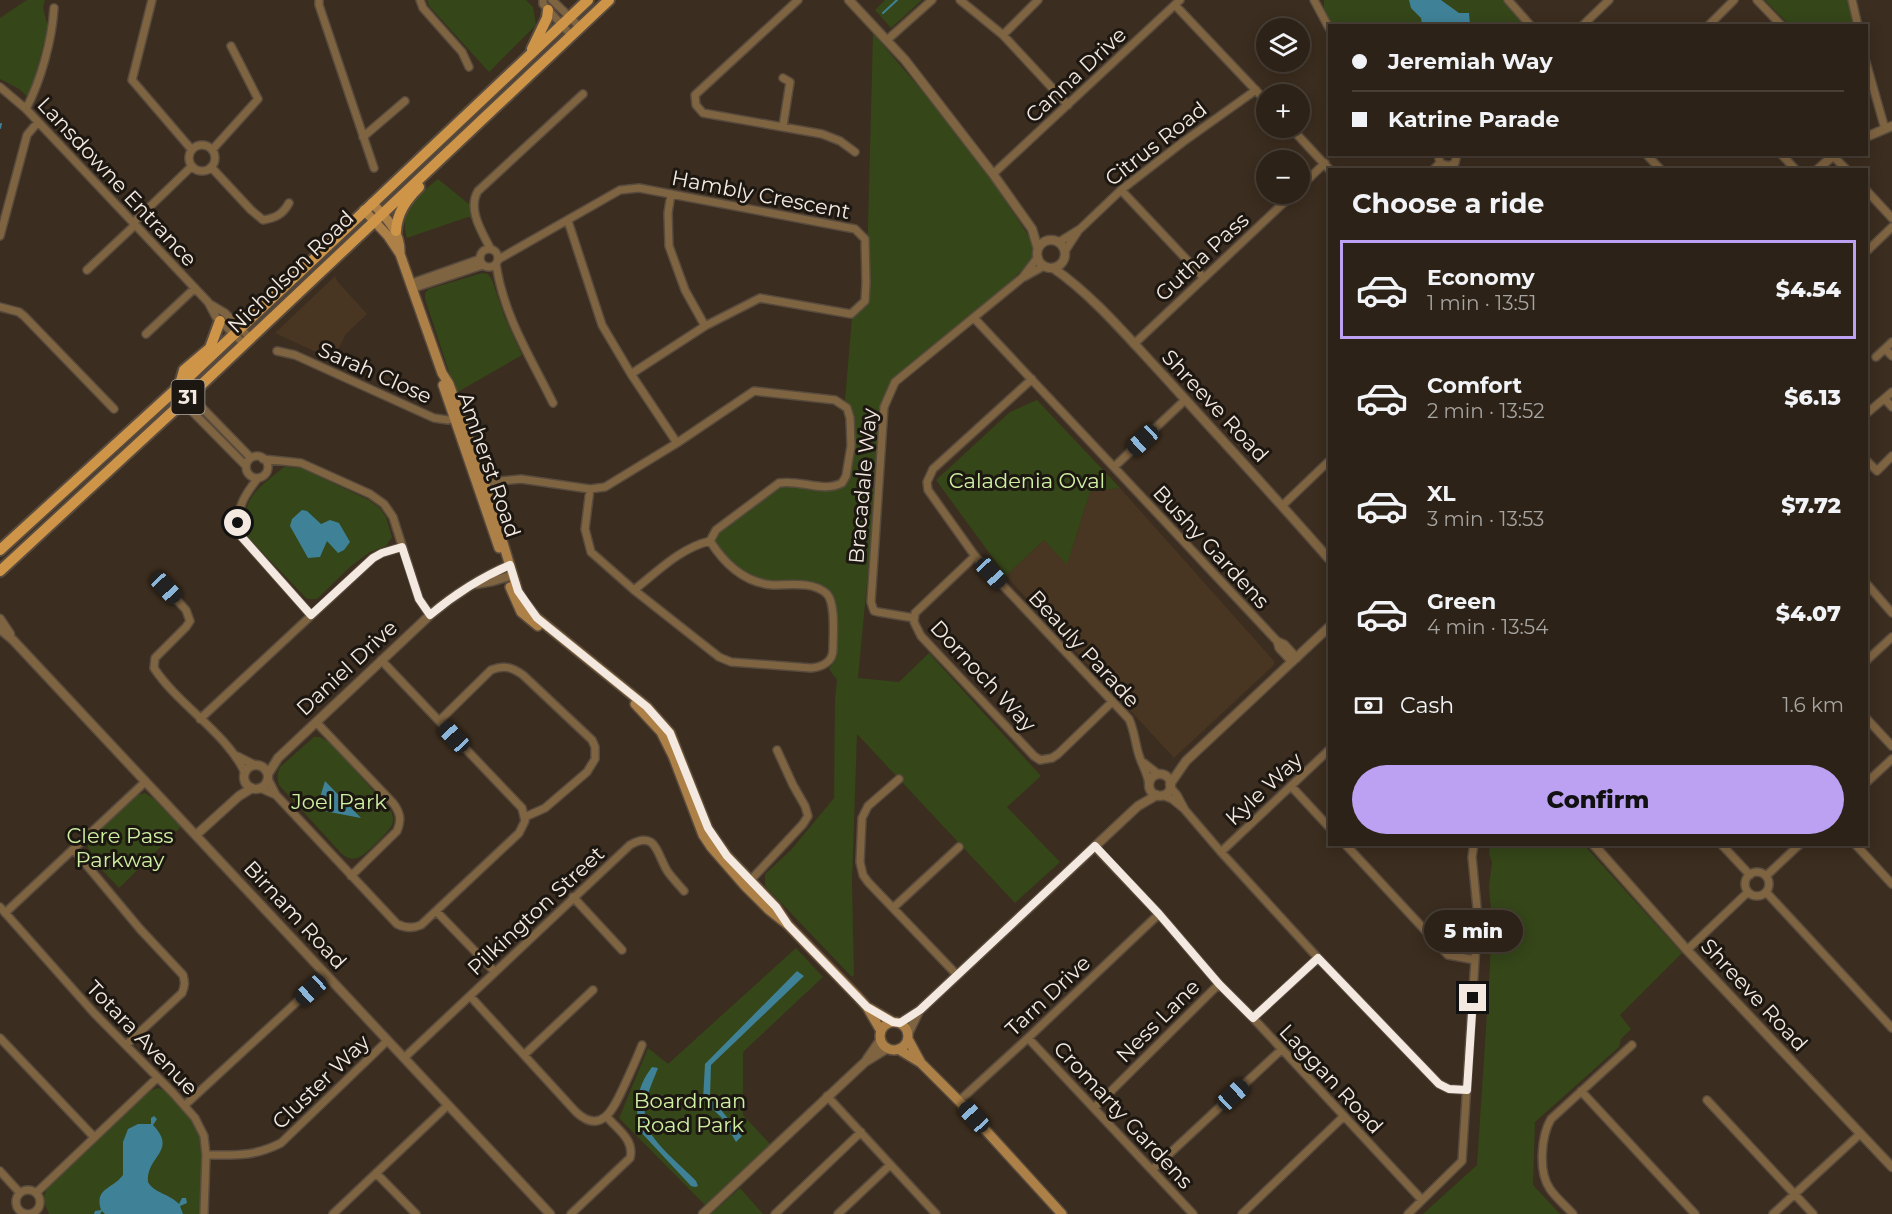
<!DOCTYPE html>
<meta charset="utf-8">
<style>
:root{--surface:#2c2217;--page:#382f24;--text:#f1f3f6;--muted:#a6a4a1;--line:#483f36;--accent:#bca0f2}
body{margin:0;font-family:Montserrat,sans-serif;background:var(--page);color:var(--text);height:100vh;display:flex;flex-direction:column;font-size:22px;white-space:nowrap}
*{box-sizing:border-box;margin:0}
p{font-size:20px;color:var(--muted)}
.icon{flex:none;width:33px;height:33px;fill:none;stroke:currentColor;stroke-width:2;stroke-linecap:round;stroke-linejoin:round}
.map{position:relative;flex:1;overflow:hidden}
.side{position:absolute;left:1328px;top:168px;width:540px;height:678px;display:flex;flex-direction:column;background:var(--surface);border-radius:0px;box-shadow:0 3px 15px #0003,0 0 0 2px var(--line)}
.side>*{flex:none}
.hud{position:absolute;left:1328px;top:24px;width:540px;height:132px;border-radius:0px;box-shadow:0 3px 15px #0003,0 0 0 2px var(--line);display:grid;align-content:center;height:132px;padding:0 24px;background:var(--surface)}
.controls{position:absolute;left:1256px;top:18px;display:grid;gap:12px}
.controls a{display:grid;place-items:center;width:54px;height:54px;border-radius:50%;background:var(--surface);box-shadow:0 3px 15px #0003,0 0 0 2px var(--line);font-size:30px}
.end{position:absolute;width:27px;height:27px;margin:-14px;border:8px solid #f3e9e1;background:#111;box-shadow:0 0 0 3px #111}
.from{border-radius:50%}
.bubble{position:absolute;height:42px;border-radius:21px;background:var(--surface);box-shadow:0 3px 15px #0003,0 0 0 2px var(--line);font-size:20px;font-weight:800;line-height:42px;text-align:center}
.car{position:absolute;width:18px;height:36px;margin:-18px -9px;border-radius:8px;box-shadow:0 0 4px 2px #0007;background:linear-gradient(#222 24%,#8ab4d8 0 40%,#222 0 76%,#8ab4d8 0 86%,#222 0)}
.hud b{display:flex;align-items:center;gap:21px;height:57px;font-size:22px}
.hud b+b{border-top:2px solid var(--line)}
.hud i{width:15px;height:15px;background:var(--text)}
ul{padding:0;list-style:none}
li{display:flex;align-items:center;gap:18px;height:99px;margin:0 12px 9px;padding:0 12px;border:3px solid transparent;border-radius:0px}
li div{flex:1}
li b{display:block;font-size:22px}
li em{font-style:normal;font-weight:800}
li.on{border-color:var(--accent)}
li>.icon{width:54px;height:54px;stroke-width:1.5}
h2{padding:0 24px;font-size:27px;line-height:72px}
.pay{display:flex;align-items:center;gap:15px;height:66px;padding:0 24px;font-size:22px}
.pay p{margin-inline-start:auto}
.primary-button{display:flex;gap:12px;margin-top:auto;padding:12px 24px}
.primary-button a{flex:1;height:69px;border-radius:36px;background:var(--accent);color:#111;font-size:24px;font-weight:800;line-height:69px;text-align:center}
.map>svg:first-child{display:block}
</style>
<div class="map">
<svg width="1892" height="1214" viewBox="0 0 1892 1214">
<rect width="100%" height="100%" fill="#3b2d1f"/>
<path fill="#483522" d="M 335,276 L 338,282 L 367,314 L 346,334 L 333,360 L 275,333 Z
M 1120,488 L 1274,661 L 1274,665 L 1174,758 L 1006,576 L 1044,540 L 1067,564 L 1090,492 Z"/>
<path fill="#354619" d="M 27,0 L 45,0 L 43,7 L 48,28 L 29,98 L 19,89 L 0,79 L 0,18 Z
M 427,0 L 526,0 L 533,7 L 536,25 L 489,72 L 429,6 Z
M 885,0 L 922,0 L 891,28 L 875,10 Z
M 1324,0 L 1503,0 L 1527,25 L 1333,25 L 1324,11 Z
M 1765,0 L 1848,0 L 1853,25 L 1789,25 Z
M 873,33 L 946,119 L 997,188 L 1032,241 L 1034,252 L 1031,261 L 1010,282 L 977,312 L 892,381 L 884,404 L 858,678 L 899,682 L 929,653 L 1041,776 L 1007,807 L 1060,862 L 1015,903 L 857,734 L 852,881 L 854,975 L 852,977 L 765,886 L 765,874 L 791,850 L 834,798 L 835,698 L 837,680 L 829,669 L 836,657 L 834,609 L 829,595 L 815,586 L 769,583 L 743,575 L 719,553 L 712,541 C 714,538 715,535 716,532 C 723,522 773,488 785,485 C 798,482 835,497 844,486 C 844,485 847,477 847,477 L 851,418 L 845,401 L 852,317 L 866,303 Z
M 438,179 L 474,208 L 477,218 L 468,217 L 407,238 C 398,210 418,195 438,179 Z
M 482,273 L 488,274 L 492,280 L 505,318 L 522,355 L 456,393 L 425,299 L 425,293 L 429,289 Z
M 1037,400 L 1120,488 L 1090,492 L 1067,565 L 1044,540 L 1006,576 L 936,480 L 1010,412 Z
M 284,467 L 301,468 L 369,500 L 380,508 L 386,517 L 392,537 L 386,546 L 370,552 L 351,566 L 317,599 L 307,599 L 246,535 C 240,497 258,489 284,467 Z
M 314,737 L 320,737 L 332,744 L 391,811 C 393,816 394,820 392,825 C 389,832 364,857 357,858 C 350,860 345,857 340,852 L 279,785 C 277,778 277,773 280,767 Z
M 145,793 L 154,799 L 181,827 L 119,888 C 109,876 85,857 88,841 L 138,795 Z
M 1490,845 L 1584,845 L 1682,953 L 1620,1015 L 1631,1029 L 1621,1039 L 1619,1047 L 1535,1122 L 1533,1185 L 1560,1214 L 1423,1214 L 1477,1165 L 1490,966 L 1491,910 L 1489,886 L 1492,862 L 1489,854 Z
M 796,948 L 823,977 L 743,1052 L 743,1115 L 770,1144 L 705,1205 L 619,1118 L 648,1048 L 668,1064 Z
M 159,1088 C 168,1092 174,1099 181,1106 C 187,1113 194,1120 198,1129 C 208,1150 201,1190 201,1214 L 49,1214 L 43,1200 L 47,1187 L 146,1094 L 151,1090 Z
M 740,1188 L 763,1214 L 711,1214 Z"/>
<path fill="#3f8297" d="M 1409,0 L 1441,0 L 1459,13 L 1469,13 L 1470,25 L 1422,25 L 1421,18 L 1411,8 Z
M 302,510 L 307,511 L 321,524 L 330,520 L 339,523 L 350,542 L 344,550 L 338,553 L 327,541 L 320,557 L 308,558 L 290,526 L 292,519 Z
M 325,781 L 361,818 L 324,811 L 318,804 Z
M 797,971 L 804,976 L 711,1065 L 710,1096 L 742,1136 L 736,1142 L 722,1118 L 703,1100 L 705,1064 Z
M 652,1067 L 658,1068 C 652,1084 643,1101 645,1119 C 647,1139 682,1166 696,1181 L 698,1186 L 695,1187 L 691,1186 L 637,1128 C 638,1101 635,1090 652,1067 Z
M 154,1116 L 157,1119 L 153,1125 C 178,1151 146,1156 148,1182 C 154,1193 170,1194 179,1204 L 182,1198 L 186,1198 L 187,1203 L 180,1206 L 183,1214 L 105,1214 L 102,1211 L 100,1214 L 94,1214 L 95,1211 L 101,1210 C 94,1188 113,1189 123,1175 L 123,1142 L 128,1129 L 138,1124 L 151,1124 L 151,1118 Z"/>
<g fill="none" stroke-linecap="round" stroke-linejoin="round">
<path stroke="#3f8297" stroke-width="2" d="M 883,13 L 897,0
M 0,128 L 1,124"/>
<defs>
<path id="minor" d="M 152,0 L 132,80 L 192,150
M 319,0 L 319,5 L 374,168
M 420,0 L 423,8 L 462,52 L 469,67
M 543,0 L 543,4 L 571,35
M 552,0 L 580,27
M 798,0 L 695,95 L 696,105 L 703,113 L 822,134 L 840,141 L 855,152
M 960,0 L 1003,35 L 1068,105
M 1314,0 L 1329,28
M 1508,0 L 1531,26
M 1757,0 L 1782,26
M 1852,0 L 1858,26
M 1175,5 L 1266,101
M 1582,26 L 1609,0
M 1708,26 L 1734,0
M 1003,35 L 1038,0
M 887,40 L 932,0
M 1866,62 L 1885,129
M 783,78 L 790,82 L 783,126
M 0,87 L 26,109 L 208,302 L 216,317 L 244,344
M 26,109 C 41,80 52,40 54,8
M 1291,128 L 1330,170
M 363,137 L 405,101
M189 158a13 13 0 1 1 26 0a13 13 0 1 1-26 0Z
M 212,150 L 258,99 L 231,46
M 1438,154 L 1440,163 L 1449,166 L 1455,163 L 1457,154
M 1646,154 L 1661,170
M 1781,154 L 1796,170
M 1833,156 L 1847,170
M 211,167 L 251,210 L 263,220 C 276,218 283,214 289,203
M 1433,170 L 1440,163
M 993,174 L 1180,0
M 1299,188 L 1325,163
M 1121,190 L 1204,278
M 1866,190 L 1892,218
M 671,194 L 668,213 L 669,246 L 685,290 L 705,326
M 568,221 L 602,325 L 631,374 L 677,443
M 133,223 L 192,166
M 0,236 L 27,135 L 38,122
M 1059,242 L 1080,229 L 1121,190 L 1183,142 L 1256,90
M 490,248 C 482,232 467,209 478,191 L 583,94
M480 258a9 9 0 1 1 18 0a9 9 0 1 1-18 0Z
M 1065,251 L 1078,231
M 1866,252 L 1892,227
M 499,259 L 620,190 L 639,188 L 855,229 L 865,239 L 866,283 L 865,301 L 851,314 L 760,298 L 705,326 L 631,374
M 496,264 C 504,317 530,356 553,403
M 87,270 L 135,225
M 1024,277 L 1044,266
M 412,283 L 480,259
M 414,288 L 483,265
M 210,304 L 225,313 L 250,338
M 0,307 L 19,312 L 24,316 L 114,409
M 974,318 L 1277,641 L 1284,644 L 1297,658
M 146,334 L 195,288
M 1134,344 L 1293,194
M 1885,349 L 1892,356
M 277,351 L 295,355 L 434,418 L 448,420 L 458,417
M 1876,357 L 1892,342
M 1032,379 L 933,469 L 927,482 L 928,490 L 975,556 L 1129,719 C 1134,730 1135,741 1138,752 C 1141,764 1147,771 1149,784
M 180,385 L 251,458
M 173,392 L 246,466
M 1885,399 L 1892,407
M 1866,414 L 1892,392
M246 467a11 11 0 1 1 22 0a11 11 0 1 1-22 0Z
M 263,459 L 301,463 L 370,494 L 384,504 L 393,517 L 419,599 L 430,615
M 1866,460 L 1877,471 L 1892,456
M 1114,467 L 1185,400
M 258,478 C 242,498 236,509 240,535 L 311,615
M 481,483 L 521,479 L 590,489 L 605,487 L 677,443 L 754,391 L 835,400 L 847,408 L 850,418 L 851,446 L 846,476 L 842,483 C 823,493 800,479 779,483 L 716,530 L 710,541
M 590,489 L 585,529 L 591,552 L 634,590 L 719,657 L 731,662 L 811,668 C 822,667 833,662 833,649 C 833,636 836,604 827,594 C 813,581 790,585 773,585 C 745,583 724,563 710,541
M 1283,505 L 1329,461
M 975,556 L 915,613 L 914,622 L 921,636 L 1034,756 L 1040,760 L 1052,758 L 1058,754 L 1112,702
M 1866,583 L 1892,613
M 166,588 L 186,610 L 190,621 L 186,627 L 155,658 L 154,668 C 178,705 227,733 245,773
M 634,590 C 657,572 680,548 710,541
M 914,618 L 878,612 L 874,611 L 871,602 L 884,407 L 895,382 L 1022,278 L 1038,257
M 1277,641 L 1279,648 L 1292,662
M 1866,661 L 1892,637
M 1866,718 L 1892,746
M 200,719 L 373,558 L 382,553 L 402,547
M 439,721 L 491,670 C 504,665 512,667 523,675 L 592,740 L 595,747 L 595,759 L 587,772 L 545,808 L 525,817
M 316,722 L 393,803 C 400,812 402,820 397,831 L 351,876
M 237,756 L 255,765
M 1144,763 L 1158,774
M 268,779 L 276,795 L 397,924 C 405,928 412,929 421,925 L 519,833 L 525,821 L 522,808 L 381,660
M 899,779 L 868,806 L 862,818 L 860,862 L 863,875 L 868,882 L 957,975
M 1866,783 L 1892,759
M 1291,786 L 1329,827
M 1170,787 L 1177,795 L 1185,810 L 1221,852 L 1318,958 L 1439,1084 L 1449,1089 L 1467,1090
M 260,788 L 276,795
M 1162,795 L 1172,799 L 1183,808
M 1345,844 L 1448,955 L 1475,960
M 1721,844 L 1750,875
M 1855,844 L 1892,884
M 1095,847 L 1159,914 L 1219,984 L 1253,1018 L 1422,1200
M 74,850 L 140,929 L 183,975 C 185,982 185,986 182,993 L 126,1045
M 1221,852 L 1329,750
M1745 884a12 12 0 1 1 24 0a12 12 0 1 1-24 0Z
M 1766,876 L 1800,844
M 747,884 L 803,824 L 808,816 L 805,806 L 793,785 L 777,750
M 1766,892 L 1892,1028
M 573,897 L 622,950
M 0,907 L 94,1013 L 173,1093 L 195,1118 L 204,1136 L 206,1155 L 204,1214
M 893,908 L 959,847
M 436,911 L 495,972
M 5,913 L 145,782
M 1687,950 L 1748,892
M 470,996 L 576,1112 C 603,1137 615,1105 625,1084 C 631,1071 637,1058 642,1045
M 1253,1018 L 1318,958
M 0,1038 L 94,1137
M 1028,1038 L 1193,1214
M 524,1055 L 593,990
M 405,1057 L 630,845 C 657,829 657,856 668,872 C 673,879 679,885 684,891
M 1581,1091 L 1695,1214
M 827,1096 L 936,1214
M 1707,1100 L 1813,1214
M 959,1101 L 1028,1038 L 1159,914
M 185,1105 L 326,975
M 1094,1108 L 1219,984
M 206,1155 C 236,1155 253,1157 281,1143 L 387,1041
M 1153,1169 L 1281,1050
M 0,1171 L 20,1193
M 376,1173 L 416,1214
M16 1202a12 12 0 1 1 24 0a12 12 0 1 1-24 0Z
M 36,1193 L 157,1078
M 333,1214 L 448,1105
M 571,1214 L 630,1158 C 635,1140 617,1129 607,1117
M 775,1214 L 861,1132
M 838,1214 L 890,1165
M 1242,1214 L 1344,1116
M 1408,1214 L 1462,1161 L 1475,960 L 1477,908 L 1472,857 L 1474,844
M 1573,1214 C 1566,1206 1556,1198 1550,1189 C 1538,1172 1541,1136 1551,1119 L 1632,1045
M 1773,1214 L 1860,1134"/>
<path id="tertiary" d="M 849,0 L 905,60 L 993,174 L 1032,229 L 1038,249
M 1866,137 L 1892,126
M 1817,170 L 1835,154
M1037 254a14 14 0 1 1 28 0a14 14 0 1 1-28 0Z
M 1053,268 C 1093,295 1131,341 1164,376 C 1219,437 1275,497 1329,559
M 476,584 L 493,581 L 513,575
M 0,619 L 10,634
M 0,629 L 13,640 L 550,1214
M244 777a12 12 0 1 1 24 0a12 12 0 1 1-24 0Z
M 268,774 L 278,758 L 430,615 C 455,594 480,578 510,565
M1149 785a11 11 0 1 1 22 0a11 11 0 1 1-22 0Z
M 1170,784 L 1186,761 L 1329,627
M 196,835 L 239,796 L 252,788
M 1593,844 L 1687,950 L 1892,1167
M 900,1023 L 920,1010 L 1138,806 L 1157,795
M 908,1034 L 918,1013
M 867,1059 L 881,1039
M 703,1214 L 865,1062 L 888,1048"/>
<path id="secondary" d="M 372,203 C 387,219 401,231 400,254
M 364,210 L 388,236 L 400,254 L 442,373 L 449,384 L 484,481 L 518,592 L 524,602 L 537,618 L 647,707 L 670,733 L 708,829 L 727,856 L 776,907 L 788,925
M 443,385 L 499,548
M 510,587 L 521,612 L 538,626
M 635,704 L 661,732 L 673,756 L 703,835 L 711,847 L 745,886 L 769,910 L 788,925 L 858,997 L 867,1007 L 881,1031
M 869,1008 L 893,1022
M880 1036a14 14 0 1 1 28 0a14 14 0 1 1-28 0Z
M 908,1039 L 921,1063 L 959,1101 L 1062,1214
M 898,1049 L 921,1063"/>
<path id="primary" d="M 532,49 L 547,18 L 548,10
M 396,231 C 397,213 406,200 419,187
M 180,384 L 184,370 L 210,348 L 220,321
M 0,550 L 173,392 L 588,0
M 0,571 L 183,402 L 609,0"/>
</defs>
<use href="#minor" stroke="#584b3e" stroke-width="10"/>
<use href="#tertiary" stroke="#584b3e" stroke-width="11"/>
<use href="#secondary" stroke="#584b3e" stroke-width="12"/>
<use href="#primary" stroke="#584b3e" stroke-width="14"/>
<use href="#minor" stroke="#7f6441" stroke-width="7"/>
<use href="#tertiary" stroke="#7f6441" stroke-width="8"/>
<use href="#secondary" stroke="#ac8047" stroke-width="9"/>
<use href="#primary" stroke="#ce9549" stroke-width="10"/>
</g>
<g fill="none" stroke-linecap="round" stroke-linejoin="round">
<path stroke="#f3e9e1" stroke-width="8" d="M 238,523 L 240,535 L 311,615 L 373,558 L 382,553 L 402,547 L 419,599 L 430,615 C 455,594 480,578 510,565 L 518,591 L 537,618 L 647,707 L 670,733 L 708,828 L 727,856 L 776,907 L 788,925 L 867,1007 L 893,1022 L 900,1023 L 920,1010 L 1095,846 L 1159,914 L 1219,984 L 1253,1018 L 1318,958 L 1439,1084 L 1449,1089 L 1467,1090 L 1473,998"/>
</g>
<g text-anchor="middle" stroke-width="6" stroke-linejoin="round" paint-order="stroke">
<rect fill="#1d1711" stroke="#b3aaa3" stroke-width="1.5" x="171.5" y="380" width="33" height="34" rx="4.5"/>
<g font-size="20" font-weight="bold" fill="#f3e9e1">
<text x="188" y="404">31</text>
</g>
<g font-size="21" fill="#f3e9e1" stroke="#1d1711">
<text transform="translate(1076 75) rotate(-43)" y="7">Canna Drive</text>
<text transform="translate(1156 144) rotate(-38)" y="7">Citrus Road</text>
<text transform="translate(117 182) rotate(47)" y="7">Lansdowne Entrance</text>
<text transform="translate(761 195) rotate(11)" y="7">Hambly Crescent</text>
<text transform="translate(1202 257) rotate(-43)" y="7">Gutha Pass</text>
<text transform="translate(291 272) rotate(-44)" y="7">Nicholson Road</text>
<text transform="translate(375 373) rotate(24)" y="7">Sarah Close</text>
<text transform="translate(1215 406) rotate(47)" y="7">Shreeve Road</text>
<text transform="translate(489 465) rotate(71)" y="7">Amherst Road</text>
<text transform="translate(863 486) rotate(-85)" y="7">Bracadale Way</text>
<text transform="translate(1211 547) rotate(47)" y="7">Bushy Gardens</text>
<text transform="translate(1084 649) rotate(47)" y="7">Beauly Parade</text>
<text transform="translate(347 668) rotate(-43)" y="7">Daniel Drive</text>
<text transform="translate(983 676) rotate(47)" y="7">Dornoch Way</text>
<text transform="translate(1264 789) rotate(-43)" y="7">Kyle Way</text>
<text transform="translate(536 911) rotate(-43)" y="7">Pilkington Street</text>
<text transform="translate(295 915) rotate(47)" y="7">Birnam Road</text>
<text transform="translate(1754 995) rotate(47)" y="7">Shreeve Road</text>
<text transform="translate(1048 996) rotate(-43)" y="7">Tarn Drive</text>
<text transform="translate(1158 1021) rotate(-45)" y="7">Ness Lane</text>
<text transform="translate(142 1038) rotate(46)" y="7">Totara Avenue</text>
<text transform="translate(1331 1079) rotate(47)" y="7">Laggan Road</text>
<text transform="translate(321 1082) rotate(-44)" y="7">Cluster Way</text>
<text transform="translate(1123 1115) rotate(47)" y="7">Cromarty Gardens</text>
</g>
<g font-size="21" fill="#cff0a3" stroke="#1d1711">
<text x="1027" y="488">Caladenia Oval</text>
<text x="339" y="809">Joel Park</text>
<text x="120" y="843">Clere Pass<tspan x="120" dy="24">Parkway</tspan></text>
<text x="690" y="1108">Boardman<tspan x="690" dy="24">Road Park</tspan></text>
</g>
</g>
</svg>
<div class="controls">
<a><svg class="icon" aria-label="layers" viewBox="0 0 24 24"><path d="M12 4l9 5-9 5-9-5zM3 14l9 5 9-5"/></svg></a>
<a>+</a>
<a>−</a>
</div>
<i class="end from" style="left:238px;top:523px"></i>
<i class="end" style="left:1473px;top:998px"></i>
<div class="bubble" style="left:1424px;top:910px;width:99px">5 min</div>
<i class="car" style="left:1143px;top:440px;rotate:227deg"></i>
<i class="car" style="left:991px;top:573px;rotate:137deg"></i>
<i class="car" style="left:166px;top:588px;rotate:137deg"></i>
<i class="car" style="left:454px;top:737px;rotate:317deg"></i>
<i class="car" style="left:311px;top:990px;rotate:228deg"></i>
<i class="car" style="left:1233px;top:1095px;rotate:47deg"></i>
<i class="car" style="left:974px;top:1117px;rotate:318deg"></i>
<div class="hud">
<b><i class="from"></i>Jeremiah Way</b>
<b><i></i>Katrine Parade</b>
</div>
<section class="side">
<h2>Choose a ride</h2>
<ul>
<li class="on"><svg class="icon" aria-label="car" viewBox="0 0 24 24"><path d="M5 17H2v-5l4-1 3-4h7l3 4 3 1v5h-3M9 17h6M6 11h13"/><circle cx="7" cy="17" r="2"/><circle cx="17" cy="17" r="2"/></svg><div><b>Economy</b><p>1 min · 13:51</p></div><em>$4.54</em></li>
<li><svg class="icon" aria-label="car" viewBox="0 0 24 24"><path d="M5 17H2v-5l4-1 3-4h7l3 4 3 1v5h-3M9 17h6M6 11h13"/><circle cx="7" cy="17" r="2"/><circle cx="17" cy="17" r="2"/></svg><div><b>Comfort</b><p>2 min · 13:52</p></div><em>$6.13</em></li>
<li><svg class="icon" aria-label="car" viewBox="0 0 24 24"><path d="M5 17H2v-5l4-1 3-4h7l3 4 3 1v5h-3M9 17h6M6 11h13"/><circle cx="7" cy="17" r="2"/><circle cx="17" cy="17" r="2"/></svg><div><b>XL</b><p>3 min · 13:53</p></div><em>$7.72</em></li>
<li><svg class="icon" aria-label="car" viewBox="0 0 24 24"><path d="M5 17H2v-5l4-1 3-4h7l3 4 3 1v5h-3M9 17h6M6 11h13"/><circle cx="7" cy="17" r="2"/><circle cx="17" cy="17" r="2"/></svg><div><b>Green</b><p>4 min · 13:54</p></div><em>$4.07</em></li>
</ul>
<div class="pay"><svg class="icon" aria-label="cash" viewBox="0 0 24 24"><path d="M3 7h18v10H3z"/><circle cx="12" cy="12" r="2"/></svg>Cash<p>1.6 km</p></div>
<div class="primary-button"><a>Confirm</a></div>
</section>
</div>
